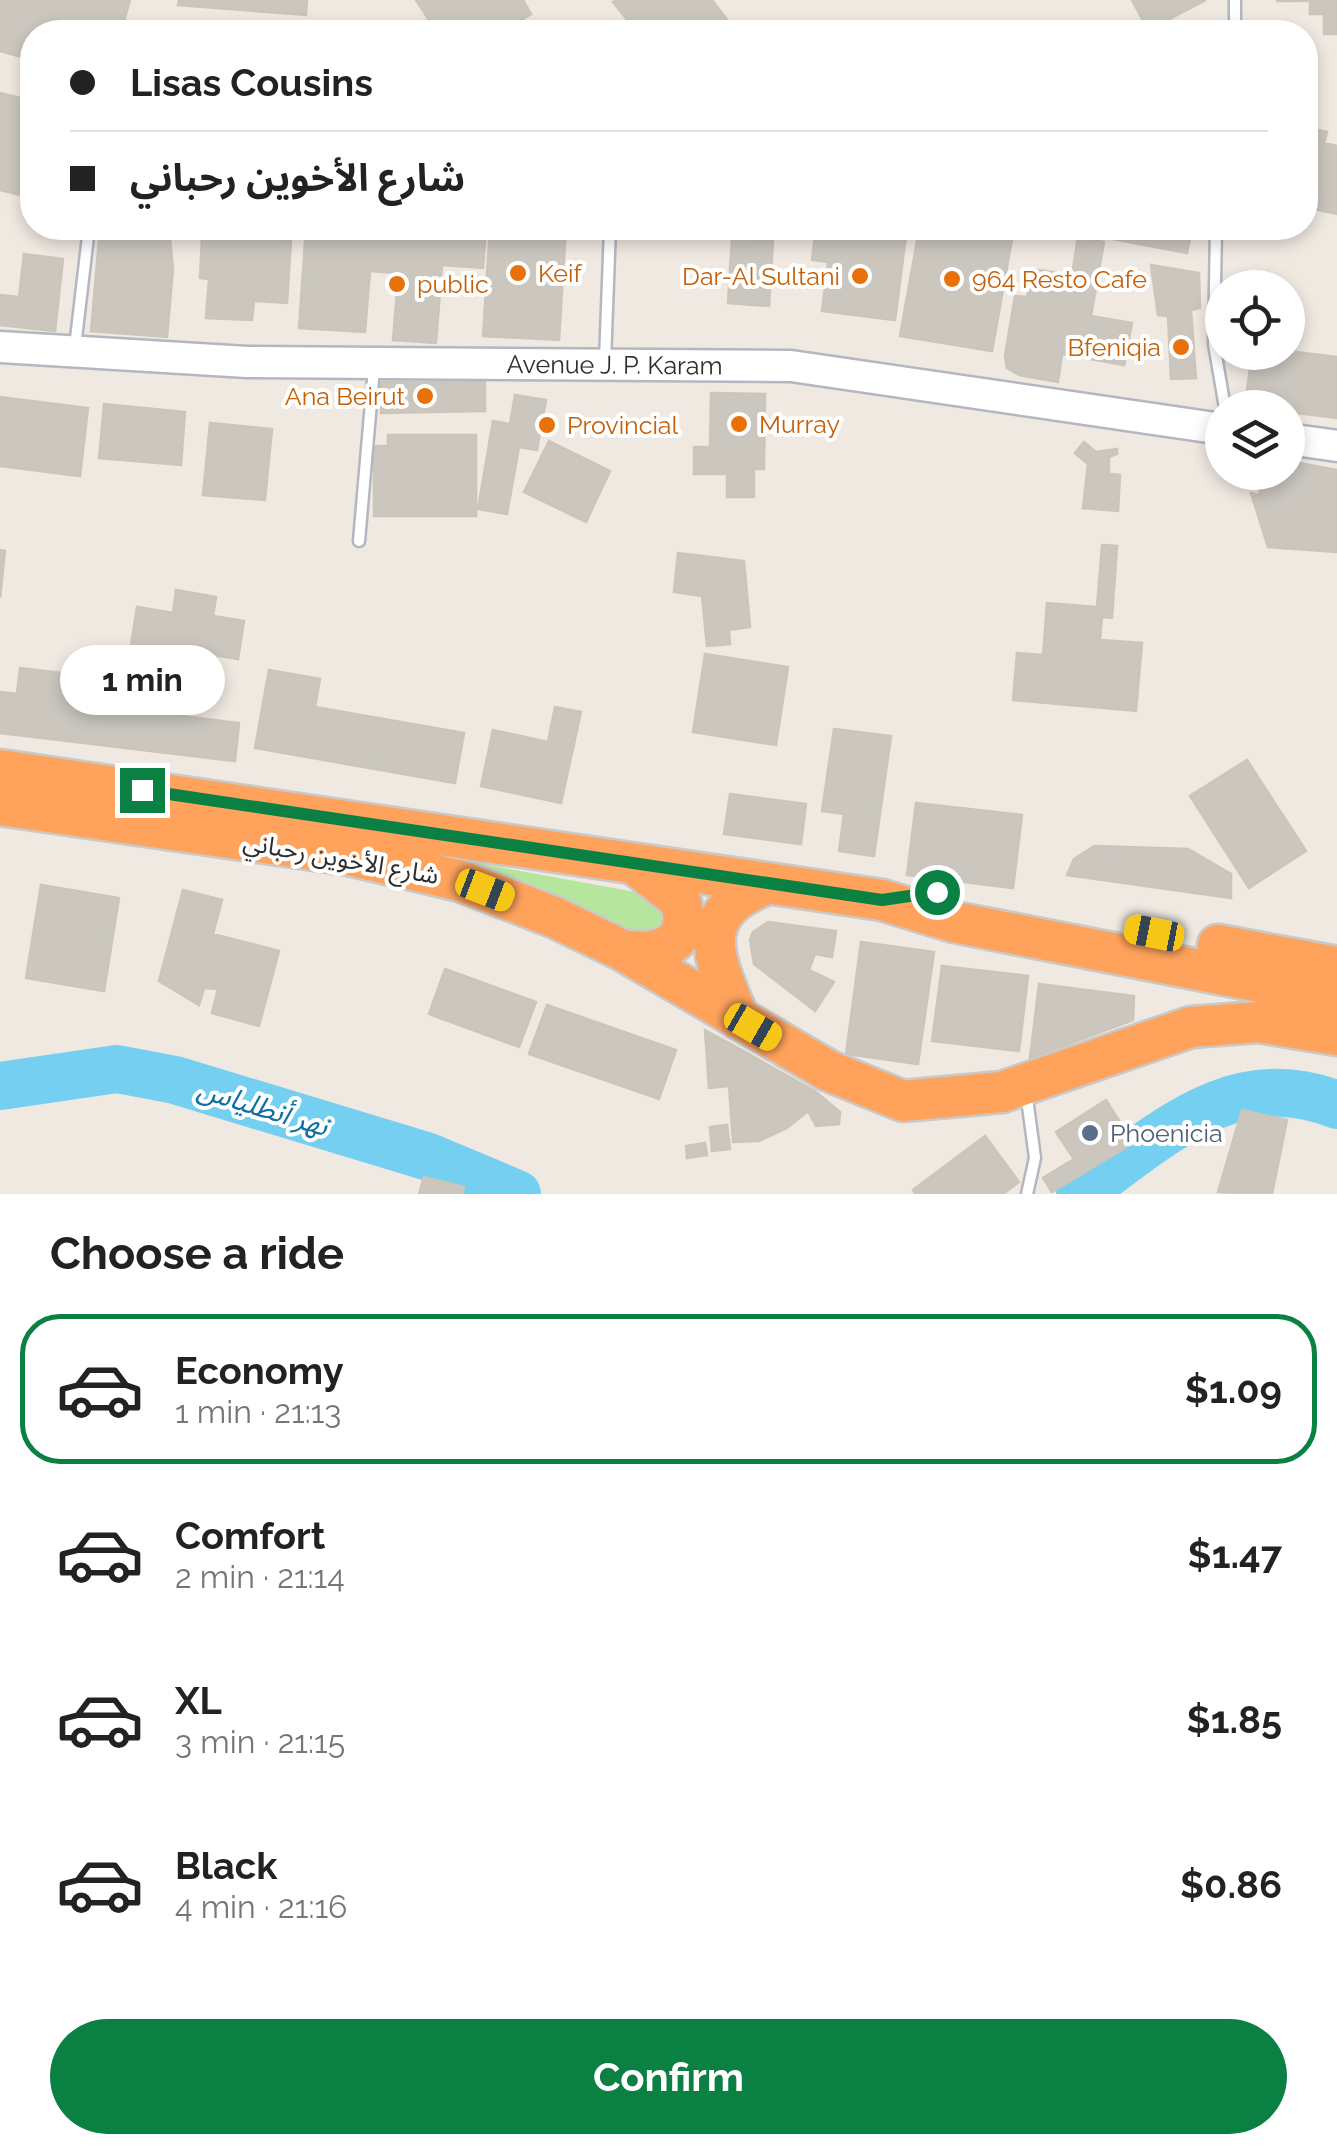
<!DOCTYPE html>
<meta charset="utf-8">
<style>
:root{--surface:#fff;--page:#f6f6f6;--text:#222;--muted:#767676;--line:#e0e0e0;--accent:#0b8043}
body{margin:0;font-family:Raleway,"Noto Sans Arabic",sans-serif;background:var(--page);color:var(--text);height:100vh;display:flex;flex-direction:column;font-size:38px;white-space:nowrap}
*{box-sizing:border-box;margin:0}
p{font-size:32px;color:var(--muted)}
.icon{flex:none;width:55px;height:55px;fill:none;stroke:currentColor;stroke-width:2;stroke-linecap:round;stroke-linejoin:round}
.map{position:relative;height:1194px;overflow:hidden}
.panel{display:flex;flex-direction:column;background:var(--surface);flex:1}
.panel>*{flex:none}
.guide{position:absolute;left:20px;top:20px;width:1298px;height:220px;border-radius:40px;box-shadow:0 5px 15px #0003;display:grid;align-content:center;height:220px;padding:0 50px;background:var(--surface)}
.fabs{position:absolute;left:1205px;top:270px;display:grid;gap:20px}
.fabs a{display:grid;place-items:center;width:100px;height:100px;border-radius:50%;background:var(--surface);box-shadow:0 5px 15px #0003;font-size:50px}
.end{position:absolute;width:45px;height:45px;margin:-22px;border:12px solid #0b8043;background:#fff;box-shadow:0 0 0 5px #fff}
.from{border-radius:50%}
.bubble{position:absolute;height:70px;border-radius:35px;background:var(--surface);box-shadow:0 5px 15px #0003;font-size:32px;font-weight:700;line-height:70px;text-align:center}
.car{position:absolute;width:30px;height:60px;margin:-30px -15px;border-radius:12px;box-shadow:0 0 8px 2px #0007;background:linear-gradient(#f5c518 24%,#345 0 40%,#f5c518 0 76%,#345 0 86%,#f5c518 0)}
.guide b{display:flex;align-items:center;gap:35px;height:95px;font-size:38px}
.guide b+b{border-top:2px solid var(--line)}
.guide i{width:25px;height:25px;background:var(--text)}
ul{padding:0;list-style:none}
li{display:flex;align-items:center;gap:30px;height:150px;margin:0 20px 15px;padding:0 30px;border:5px solid transparent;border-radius:40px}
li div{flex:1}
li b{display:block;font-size:38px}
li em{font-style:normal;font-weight:700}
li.on{border-color:var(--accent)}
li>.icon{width:90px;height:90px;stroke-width:1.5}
h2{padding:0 50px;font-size:45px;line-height:120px}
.primary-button{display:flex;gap:20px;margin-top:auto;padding:20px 50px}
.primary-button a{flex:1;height:115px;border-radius:60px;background:var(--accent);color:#fff;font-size:40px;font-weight:700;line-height:115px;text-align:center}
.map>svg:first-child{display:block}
</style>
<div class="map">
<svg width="1337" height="1194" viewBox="0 0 1337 1194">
<rect width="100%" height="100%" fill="#efe9e1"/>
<path fill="#b6e59e" d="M 374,844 L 646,894 L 658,899 L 667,918 L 661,928 L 628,935 Z"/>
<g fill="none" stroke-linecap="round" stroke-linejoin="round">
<path stroke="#75cff0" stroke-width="48" d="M 0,1086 L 117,1069 L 175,1080 L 429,1157 L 517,1194
M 1080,1194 C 1159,1137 1234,1063 1337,1105"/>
</g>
<path fill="#cbc7bf" stroke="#cbc5ba" stroke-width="2.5" d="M 0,0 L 130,0 L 121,32 L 32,32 L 32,60 L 0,51 Z
M 179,0 L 307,0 L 306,15 L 178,5 Z
M 416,0 L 523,0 L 531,14 L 502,32 L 437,32 Z
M 616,0 L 712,0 L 728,21 L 714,32 L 637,32 L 613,2 Z
M 1132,0 L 1206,0 L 1162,23 L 1165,32 L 1149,32 Z
M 1337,0 L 1337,34 L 1324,34 L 1324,14 L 1310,14 L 1310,1 L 1276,1 Z
M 998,25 L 1122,32 L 997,32 Z
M 0,93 L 32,101 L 32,198 L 0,190 Z
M 1305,127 L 1327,132 L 1324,143 L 1337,146 L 1337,214 L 1305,207 Z
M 100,228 L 169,228 L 173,269 L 167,337 L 91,331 Z
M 306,228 L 400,228 L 396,273 L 370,271 L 365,332 L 299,328 Z
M 402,228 L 486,228 L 483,268 L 442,265 L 436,343 L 393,340 Z
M 490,228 L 566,228 L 559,340 L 483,336 Z
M 732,228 L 790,228 L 791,237 L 730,234 Z
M 816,228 L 907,228 L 895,320 L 822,311 L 828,262 L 812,260 Z
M 949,228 L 1014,228 L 992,351 L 900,336 L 919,230 L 948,235 Z
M 1055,228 L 1192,228 L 1187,253 Z
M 202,235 L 291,240 L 287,303 L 254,301 L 252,320 L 206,318 L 209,279 L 200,278 Z
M 1078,237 L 1104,242 L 1091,316 L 1132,323 L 1124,365 L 1062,354 L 1058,382 L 1019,375 L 1007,368 L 1005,356 L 1015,296 L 1027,297 L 1032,269 L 1072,275 Z
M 732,238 L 773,241 L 769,306 L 728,303 Z
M 24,254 L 63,259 L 55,331 L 0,325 L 0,295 L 19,297 Z
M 1151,265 L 1199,273 L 1200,308 L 1191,310 L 1196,378 L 1171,379 L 1168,316 L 1158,315 Z
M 1288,351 L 1337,357 L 1337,418 L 1288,412 L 1288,408 L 1245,406 L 1252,352 Z
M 485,381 L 485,411 L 381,413 L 381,382 Z
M 711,393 L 765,394 L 764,469 L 754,469 L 754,497 L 727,497 L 727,474 L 694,474 L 694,447 L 710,447 Z
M 515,395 L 546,400 L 537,450 L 519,447 L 507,514 L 478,509 L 493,421 L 510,424 Z
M 0,397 L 88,408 L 80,476 L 0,466 Z
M 104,404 L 185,412 L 181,465 L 99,458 Z
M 210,423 L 272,429 L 265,500 L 203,495 Z
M 388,435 L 476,435 L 476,516 L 374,516 L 374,446 L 388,446 Z
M 549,441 L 610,471 L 586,522 L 524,492 Z
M 1084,442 L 1096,452 L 1117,449 L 1117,454 L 1109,457 L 1109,474 L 1120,475 L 1118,511 L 1083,508 L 1088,464 L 1075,453 Z
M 1288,461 L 1337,470 L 1337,552 L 1268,547 L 1251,493 L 1259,495 L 1263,472 L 1288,472 Z
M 1102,545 L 1117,546 L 1112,618 L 1102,617 L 1100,640 L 1142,643 L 1136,711 L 1013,700 L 1017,653 L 1043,655 L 1047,603 L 1097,607 Z
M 0,550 L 5,551 L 0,598 Z
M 678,553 L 744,561 L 750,627 L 729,630 L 730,644 L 707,646 L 702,596 L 674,592 Z
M 176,590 L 216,597 L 213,616 L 244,621 L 238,659 L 214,655 L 210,680 L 168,673 L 171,652 L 131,645 L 137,607 L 173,613 Z
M 705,654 L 788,667 L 776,745 L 693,732 Z
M 20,668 L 137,682 L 134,710 L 239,723 L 235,761 L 0,733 L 0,692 L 17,694 Z
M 269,670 L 320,679 L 315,707 L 464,733 L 455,783 L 255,748 Z
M 555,707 L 581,712 L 561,803 L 481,786 L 493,730 L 548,742 Z
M 834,729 L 891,736 L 874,856 L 839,851 L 844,814 L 822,811 Z
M 1247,760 L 1306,851 L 1249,888 L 1190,796 Z
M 730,794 L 806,804 L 801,844 L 724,834 Z
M 916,803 L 1022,815 L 1013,888 L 907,875 Z
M 1094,846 L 1188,849 L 1231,874 L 1231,898 L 1067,875 L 1074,859 Z
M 41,885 L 119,898 L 104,991 L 26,978 Z
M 183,890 L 222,900 L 213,934 L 279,951 L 259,1026 L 212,1013 L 218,989 L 204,988 L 199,1005 L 159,981 Z
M 768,922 L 836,931 L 832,957 L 815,954 L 809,970 L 834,982 L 815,1011 L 754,964 L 750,940 L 753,932 Z
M 861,942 L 934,952 L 918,1064 L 846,1054 Z
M 942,966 L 1028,976 L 1019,1051 L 932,1041 Z
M 445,969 L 536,1002 L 519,1047 L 429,1014 Z
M 1039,984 L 1134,996 L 1133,1020 L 1030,1058 Z
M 547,1005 L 676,1050 L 659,1099 L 529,1054 Z
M 705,1030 L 815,1091 L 840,1112 L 839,1124 L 816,1126 L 808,1111 L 787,1128 L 759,1141 L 733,1142 L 729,1086 L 709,1088 Z
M 1106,1100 L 1133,1143 L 1052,1192 L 1043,1178 L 1074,1159 L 1056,1132 Z
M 1242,1110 L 1287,1120 L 1272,1194 L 1218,1192 Z
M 727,1125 L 730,1149 L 712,1151 L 710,1127 Z
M 985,1136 L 1019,1182 L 1003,1194 L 916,1194 L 913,1190 Z
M 705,1143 L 707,1155 L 687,1158 L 686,1146 Z
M 424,1177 L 464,1187 L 462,1194 L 419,1194 Z"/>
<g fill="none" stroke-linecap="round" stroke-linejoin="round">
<defs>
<path id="lane" d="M 1235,32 L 1235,0
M 1216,228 L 1214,344 L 1225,408
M 75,347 L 89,228
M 605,361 L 610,228
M 359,541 L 374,368
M 1026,1091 L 1035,1158 L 1027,1194"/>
<g id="secondary">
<path id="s1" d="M 0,347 L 247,362 L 791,366 L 1222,429"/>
<path d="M 1288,439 L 1337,446"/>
</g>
<path id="highway" d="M 0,770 L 882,900 L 954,922 L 1337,997
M 0,805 L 349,855 L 461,881 L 556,918 L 622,950 L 829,1071 L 903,1101 L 1002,1092 L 1191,1027 L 1258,1022 L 1337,1035
M 1218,945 L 1337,967
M 622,950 C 658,956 695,946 680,900 L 637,866
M 739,1019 C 713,957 691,914 767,884"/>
</defs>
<use href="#lane" stroke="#b4b7c1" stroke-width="15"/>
<use href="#secondary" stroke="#b4b7c1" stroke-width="35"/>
<use href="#highway" stroke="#c9c9c9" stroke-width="45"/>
<use href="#lane" stroke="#fff" stroke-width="10"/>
<use href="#secondary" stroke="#fff" stroke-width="30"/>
<use href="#highway" stroke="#ffa35c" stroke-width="40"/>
</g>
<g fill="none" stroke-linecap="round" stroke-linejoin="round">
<path stroke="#0b8043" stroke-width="12" d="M 142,790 L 882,900 L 937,892"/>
</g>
<g fill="#e8710a" stroke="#fff" stroke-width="4">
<circle cx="518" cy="273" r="10"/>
<circle cx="860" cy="276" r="10"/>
<circle cx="952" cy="279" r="10"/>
<circle cx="397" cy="284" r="10"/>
<circle cx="1181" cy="347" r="10"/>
<circle cx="425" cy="396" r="10"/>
<circle cx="739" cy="424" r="10"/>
<circle cx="547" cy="425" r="10"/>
</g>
<circle fill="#5c6f8a" stroke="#fff" stroke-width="4" cx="1090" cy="1133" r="10"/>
<g text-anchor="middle" stroke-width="8" stroke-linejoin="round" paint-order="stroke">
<g font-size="25" fill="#c56008" stroke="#fff" text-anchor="start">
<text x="538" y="282">Keif</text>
<text x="840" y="285" text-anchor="end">Dar-Al Sultani</text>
<text x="972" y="288">964 Resto Cafe</text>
<text x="417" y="293">public</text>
<text x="1161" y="356" text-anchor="end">Bfeniqia</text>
<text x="405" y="405" text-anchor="end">Ana Beirut</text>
<text x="759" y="433">Murray</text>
<text x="567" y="434">Provincial</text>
</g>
<g font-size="25" fill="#2e2e2e" stroke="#fff">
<text dy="9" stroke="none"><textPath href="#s1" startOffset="615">Avenue J. P. Karam</textPath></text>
<text transform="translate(341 858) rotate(10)" y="9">شارع الأخوين رحباني</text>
</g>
<g font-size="25" fill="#4e5e75" stroke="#fff" text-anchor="start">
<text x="1110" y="1142">Phoenicia</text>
</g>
<g font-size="28" font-style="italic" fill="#0d6fa3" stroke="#fff">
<text transform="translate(263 1107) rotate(17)" y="10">نهر أنطلياس</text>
</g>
</g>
</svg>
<div class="fabs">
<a><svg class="icon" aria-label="locate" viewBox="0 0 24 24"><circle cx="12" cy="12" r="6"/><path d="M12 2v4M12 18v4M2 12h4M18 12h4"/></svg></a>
<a><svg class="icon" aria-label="layers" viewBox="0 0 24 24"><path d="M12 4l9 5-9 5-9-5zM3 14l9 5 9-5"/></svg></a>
</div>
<i class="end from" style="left:937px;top:892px"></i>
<i class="end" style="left:142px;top:790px"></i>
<div class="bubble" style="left:60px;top:645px;width:165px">1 min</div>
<i class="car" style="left:485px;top:890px;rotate:111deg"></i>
<i class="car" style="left:1154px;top:933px;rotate:281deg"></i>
<i class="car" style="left:753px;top:1027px;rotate:120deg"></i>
<div class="guide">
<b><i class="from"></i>Lisas Cousins</b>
<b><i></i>شارع الأخوين رحباني</b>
</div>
</div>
<section class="panel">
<h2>Choose a ride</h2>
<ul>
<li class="on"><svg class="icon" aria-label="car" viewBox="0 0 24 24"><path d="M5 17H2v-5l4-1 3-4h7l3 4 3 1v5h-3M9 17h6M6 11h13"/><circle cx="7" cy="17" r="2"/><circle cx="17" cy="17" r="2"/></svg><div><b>Economy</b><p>1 min · 21:13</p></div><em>$1.09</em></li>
<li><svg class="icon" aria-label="car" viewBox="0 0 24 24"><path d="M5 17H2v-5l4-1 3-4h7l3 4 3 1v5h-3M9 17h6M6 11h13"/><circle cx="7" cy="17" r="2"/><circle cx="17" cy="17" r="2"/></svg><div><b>Comfort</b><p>2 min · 21:14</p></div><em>$1.47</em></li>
<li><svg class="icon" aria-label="car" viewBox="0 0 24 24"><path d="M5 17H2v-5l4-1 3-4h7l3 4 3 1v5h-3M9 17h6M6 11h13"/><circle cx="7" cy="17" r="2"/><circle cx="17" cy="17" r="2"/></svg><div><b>XL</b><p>3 min · 21:15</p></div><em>$1.85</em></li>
<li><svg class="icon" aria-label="car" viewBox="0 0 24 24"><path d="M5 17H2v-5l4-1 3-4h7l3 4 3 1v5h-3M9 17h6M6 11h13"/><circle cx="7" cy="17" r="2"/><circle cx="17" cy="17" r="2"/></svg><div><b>Black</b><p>4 min · 21:16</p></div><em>$0.86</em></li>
</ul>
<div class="primary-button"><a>Confirm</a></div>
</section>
